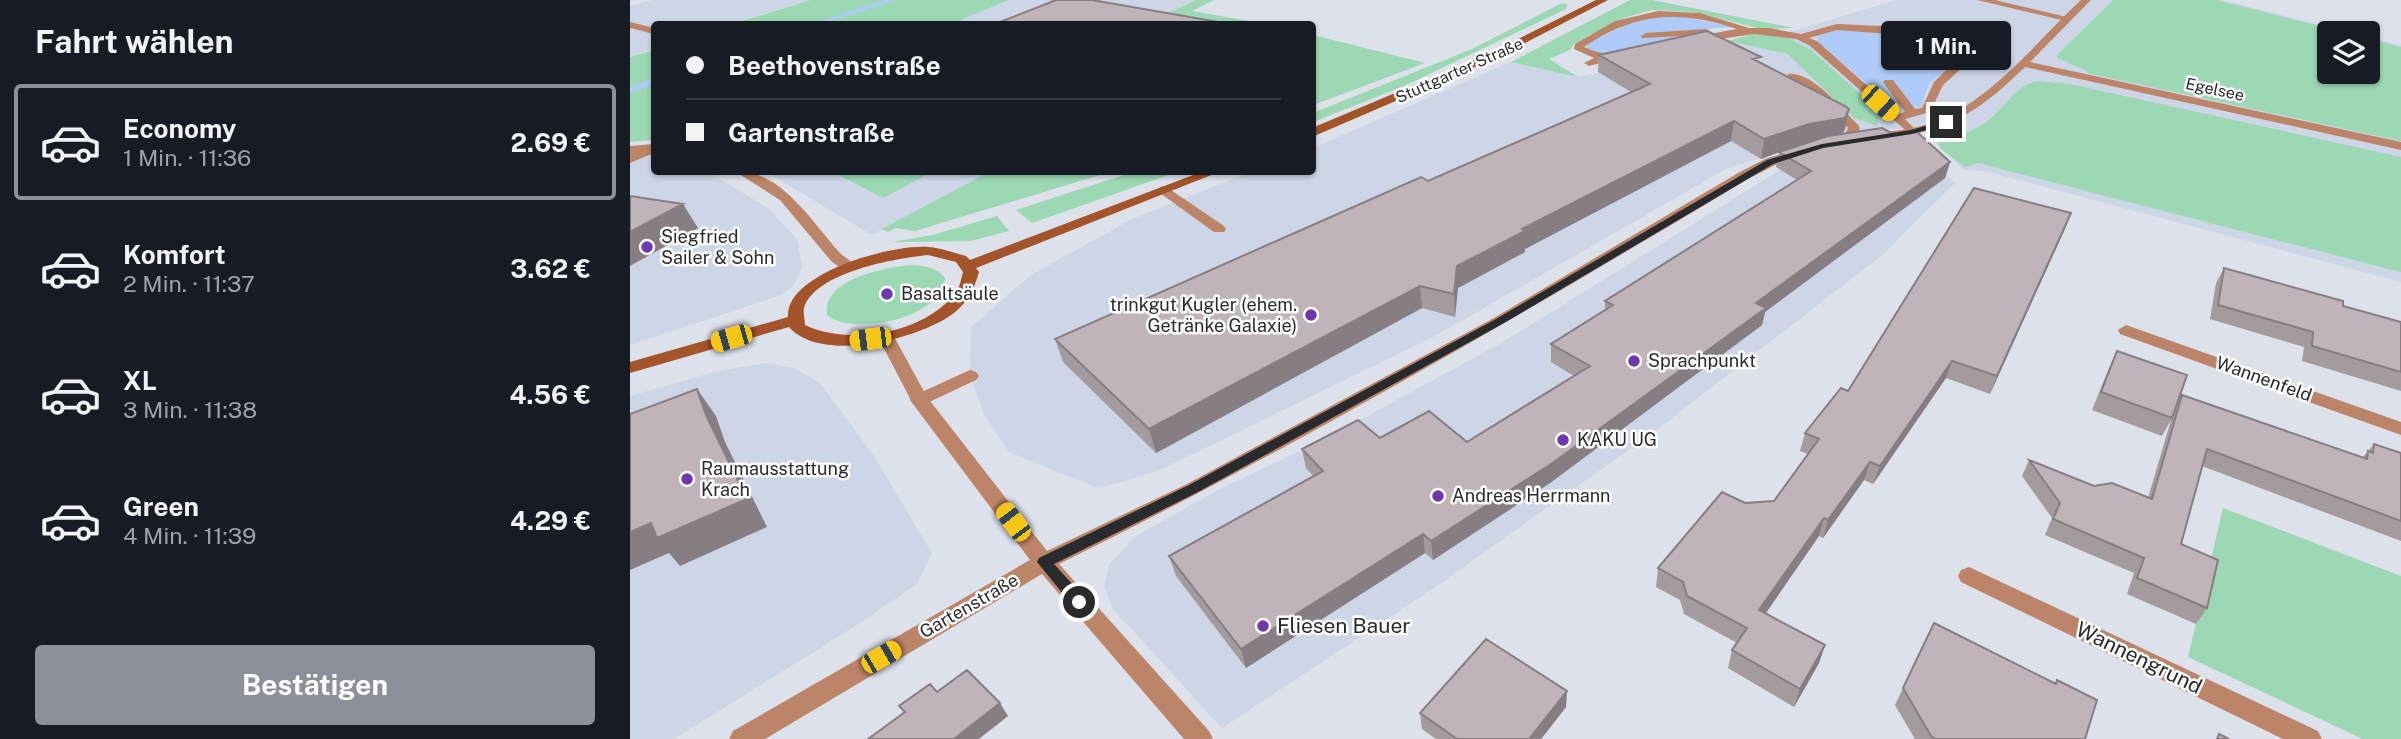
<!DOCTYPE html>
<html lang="de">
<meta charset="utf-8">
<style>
:root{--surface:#171b24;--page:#20242c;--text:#f1f3f6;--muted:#9ea1a6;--line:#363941;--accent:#8c9099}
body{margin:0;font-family:"Public Sans",sans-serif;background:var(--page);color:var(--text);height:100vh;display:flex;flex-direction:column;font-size:26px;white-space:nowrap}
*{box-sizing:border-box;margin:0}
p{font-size:23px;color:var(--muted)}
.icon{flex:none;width:38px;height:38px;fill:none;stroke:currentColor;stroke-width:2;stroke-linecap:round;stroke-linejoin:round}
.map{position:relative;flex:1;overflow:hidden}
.drawer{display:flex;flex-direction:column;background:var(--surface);width:630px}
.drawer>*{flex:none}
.hud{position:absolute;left:21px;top:21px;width:665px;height:154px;border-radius:7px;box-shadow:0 2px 5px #0004;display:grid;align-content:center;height:154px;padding:0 35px;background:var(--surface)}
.fabs{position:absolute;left:1687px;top:21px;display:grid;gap:14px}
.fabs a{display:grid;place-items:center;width:63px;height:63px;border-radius:7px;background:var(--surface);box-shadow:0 2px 5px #0004;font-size:35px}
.end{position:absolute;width:32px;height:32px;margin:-16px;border:9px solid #292a2e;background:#fff;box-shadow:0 0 0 4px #fff}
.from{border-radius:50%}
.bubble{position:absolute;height:49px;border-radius:7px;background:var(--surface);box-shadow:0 2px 5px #0004;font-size:23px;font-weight:700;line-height:49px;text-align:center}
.car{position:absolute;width:21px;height:42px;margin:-21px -10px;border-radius:9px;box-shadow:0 0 5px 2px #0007;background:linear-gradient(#f5c518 24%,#345 0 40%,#f5c518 0 76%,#345 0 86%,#f5c518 0)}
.hud b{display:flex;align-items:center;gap:24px;height:66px;font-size:26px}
.hud b+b{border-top:2px solid var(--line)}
.hud i{width:18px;height:18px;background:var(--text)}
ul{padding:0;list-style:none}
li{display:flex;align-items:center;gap:21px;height:116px;margin:0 14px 10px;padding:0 21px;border:4px solid transparent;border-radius:7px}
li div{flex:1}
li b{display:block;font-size:26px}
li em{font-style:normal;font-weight:700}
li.on{border-color:var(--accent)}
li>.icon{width:63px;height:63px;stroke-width:1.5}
h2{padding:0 35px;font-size:32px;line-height:84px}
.cta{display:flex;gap:14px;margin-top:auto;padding:14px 35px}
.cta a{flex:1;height:80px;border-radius:7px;background:var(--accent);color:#fff;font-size:28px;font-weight:700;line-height:80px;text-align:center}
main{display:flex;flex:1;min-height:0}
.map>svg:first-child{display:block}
</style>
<main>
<section class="drawer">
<h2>Fahrt wählen</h2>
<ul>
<li class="on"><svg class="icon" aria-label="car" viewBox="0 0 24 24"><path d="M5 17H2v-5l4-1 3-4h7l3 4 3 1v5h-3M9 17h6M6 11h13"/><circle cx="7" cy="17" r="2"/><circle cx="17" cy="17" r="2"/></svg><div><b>Economy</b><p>1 Min. · 11:36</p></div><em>2.69 €</em></li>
<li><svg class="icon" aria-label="car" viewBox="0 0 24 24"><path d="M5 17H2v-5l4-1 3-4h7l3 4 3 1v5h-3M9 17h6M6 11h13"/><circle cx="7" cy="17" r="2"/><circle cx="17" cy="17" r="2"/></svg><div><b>Komfort</b><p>2 Min. · 11:37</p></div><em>3.62 €</em></li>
<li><svg class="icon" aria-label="car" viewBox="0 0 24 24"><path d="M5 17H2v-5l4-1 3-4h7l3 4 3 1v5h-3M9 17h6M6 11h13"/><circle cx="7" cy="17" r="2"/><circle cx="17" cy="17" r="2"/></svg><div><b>XL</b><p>3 Min. · 11:38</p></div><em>4.56 €</em></li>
<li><svg class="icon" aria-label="car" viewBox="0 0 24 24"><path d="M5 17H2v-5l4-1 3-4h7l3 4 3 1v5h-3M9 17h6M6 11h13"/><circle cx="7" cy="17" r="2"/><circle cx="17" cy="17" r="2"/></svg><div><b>Green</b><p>4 Min. · 11:39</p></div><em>4.29 €</em></li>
</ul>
<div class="cta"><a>Bestätigen</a></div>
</section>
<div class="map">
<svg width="1771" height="739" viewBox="0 0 1771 739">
<rect width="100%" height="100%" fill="#dce1ea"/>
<path fill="#cdd6e6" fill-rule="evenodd" d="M 22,0 L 179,0 L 100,24 L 24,24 L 24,49 L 0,57 L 0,6 Z
M 379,0 L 566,0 L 534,15 L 583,24 L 340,24 L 328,20 Z
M 1266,0 L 1591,0 L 1724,33 L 1699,33 L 1699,72 L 1738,72 L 1738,37 L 1771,45 L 1771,282 L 1355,171 L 1334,170 L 1289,127 L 1226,133 L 1167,145 L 1094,170 L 805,336 L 532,469 L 492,482 L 467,488 L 379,452 L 355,416 L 340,376 L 341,327 L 401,275 L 502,219 L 621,172 L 682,172 L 683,148 L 881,62 L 948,77 L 1170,29 ZM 1203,30 L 1326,62 L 1300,83 L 1296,100 Z
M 1281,140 L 1325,183 L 1251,256 L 1024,432 L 801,590 L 592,728 L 484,610 L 474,587 L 479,564 L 506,536 L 586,491 L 695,439 L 875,341 L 1150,170 L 1176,159 Z
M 24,156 L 24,172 L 78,172 L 138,208 L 167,239 L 172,268 L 164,285 L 151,295 L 0,345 L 0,158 Z
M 136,172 L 359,172 L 242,235 Z
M 136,363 L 164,368 L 190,383 L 244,456 L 302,553 L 287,584 L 230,623 L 44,739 L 0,739 L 0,396 L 88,371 Z"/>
<path fill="#9bd8b3" d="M 180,0 L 379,0 L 330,20 L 343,23 L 340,24 L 103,24 Z
M 566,0 L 584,0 L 562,11 L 636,24 L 583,24 L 532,16 Z
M 1000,0 L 1022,0 L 1164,28 L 1132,29 L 1064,12 L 1021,10 L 988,20 L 944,44 L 940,50 L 919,59 L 948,77 L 881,62 Z
M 1483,0 L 1587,0 L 1718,33 L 1699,33 L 1699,72 L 1738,72 L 1738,38 L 1771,47 L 1771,141 L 1457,73 L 1457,71 L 1427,58 L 1428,54 Z
M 932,3 L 938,5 L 936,9 L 774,86 L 683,122 L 683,113 L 842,49 Z
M 1126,33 L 1157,38 L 1180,49 L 1251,112 L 1247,126 L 1224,118 L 1158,54 L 1098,41 Z
M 683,35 L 795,63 L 683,105 Z
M 24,50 L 24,140 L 0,142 L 0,57 Z
M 1408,81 L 1440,84 L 1771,157 L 1771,272 L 1348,163 L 1335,167 L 1311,149 L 1307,140 C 1324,136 1341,133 1355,123 C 1374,110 1384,85 1408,81 Z
M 203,172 L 302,172 L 253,198 Z
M 359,172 L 480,172 L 285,231 L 266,228 L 258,232 L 252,229 Z
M 503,172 L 547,172 L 402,223 L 386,210 Z
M 367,216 L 379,231 L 340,241 L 261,242 L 303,235 Z
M 282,265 C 296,266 306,267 315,278 C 313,318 224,337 197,315 C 192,279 255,267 282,265 Z
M 1593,508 L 1771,576 L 1771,739 L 1733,739 L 1558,657 Z"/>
<path fill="#afcbf7" d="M 1041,14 L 1104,27 L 1076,29 L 1075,35 L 974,54 L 958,50 L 956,45 L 998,23 Z
M 1232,28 L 1313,45 L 1329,55 L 1326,62 L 1300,83 L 1291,107 L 1265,107 L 1188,42 L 1188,37 L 1203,30 Z"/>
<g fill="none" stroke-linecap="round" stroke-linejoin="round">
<path fill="#afcbf7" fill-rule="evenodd" d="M 255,0 L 267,0 L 191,24 L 181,24 Z
M 24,78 L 24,84 L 0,93 L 0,87 Z"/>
<path fill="#bc8469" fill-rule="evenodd" d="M 1347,0 L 1365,0 L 1441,18 L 1436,21 Z
M 1028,11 L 1070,13 L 1119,28 L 1139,28 L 1171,34 L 1207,24 L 1251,26 L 1295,33 L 1336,45 L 1341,55 L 1334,66 L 1313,85 L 1300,112 L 1275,119 L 1288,132 L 1282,136 L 1179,45 L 1166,39 L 1124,34 L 1063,43 L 1059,42 L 1059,38 L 1072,35 L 1012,38 L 1011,36 L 1016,33 L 1075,29 L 1079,30 L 1079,34 L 1107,29 C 1049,10 1006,12 954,47 C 977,57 974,51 995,52 L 995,56 L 959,66 L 954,63 L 964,58 L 944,49 L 945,44 L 985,21 ZM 1207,30 L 1273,35 L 1328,49 L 1331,55 L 1304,82 L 1292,108 L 1285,109 L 1263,80 L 1255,80 L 1253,82 L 1275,112 L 1269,114 L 1187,41 L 1179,38 Z
M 0,22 L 24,28 L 24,34 L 0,28 Z
M 1158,74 C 1182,71 1212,109 1228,125 L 1230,128 L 1222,144 L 1218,145 L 1212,141 L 1218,128 L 1182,91 L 1158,78 Z
M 24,145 L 24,153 L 0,163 L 0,154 Z
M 535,186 L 594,226 L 596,229 L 594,232 L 584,232 L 530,193 L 530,187 Z
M 340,370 L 346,372 L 349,376 L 346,380 L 295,404 L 283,404 L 280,400 L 283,396 Z"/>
<path fill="#bc8469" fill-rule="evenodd" d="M 1451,0 L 1461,0 L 1400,62 L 1771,142 L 1771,150 L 1395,67 C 1353,108 1320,131 1261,138 C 1252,139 1242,143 1235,137 L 1241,133 C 1264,131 1289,129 1310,120 C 1366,95 1407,41 1451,0 Z
M 24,144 L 24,152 L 0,154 L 0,146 Z
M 1169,148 L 1175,152 L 1173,155 L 1145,165 L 1118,179 C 891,315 666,447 429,564 L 579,731 L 583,739 L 554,739 L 412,574 L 135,739 L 99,739 L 103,731 L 400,560 L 283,404 L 248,337 L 250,333 L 262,333 L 297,397 L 417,551 L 557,484 L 864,318 L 1108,173 L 1135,159 Z
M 106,172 C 150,168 184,225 210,253 C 215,258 222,261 227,267 L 224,270 L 214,270 L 202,262 L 150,200 Z
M 1496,325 L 1771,422 L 1771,435 L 1490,334 L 1488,330 Z
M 1339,567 L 1688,731 L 1692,739 L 1653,739 L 1331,582 L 1328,576 L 1331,570 Z"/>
<path fill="#a4542a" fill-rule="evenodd" d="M 966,0 L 978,0 L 868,57 L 682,137 L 682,128 L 860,53 Z
M 571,172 L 589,172 L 346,268 L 349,272 C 344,289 338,302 324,313 C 290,339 191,364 159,327 L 0,373 L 0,362 L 158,317 C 155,273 265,243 299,247 C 311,248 324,253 336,256 L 340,260 ZM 298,255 L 326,262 L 333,272 C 331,279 330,287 326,292 C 295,334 219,346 175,325 C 175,320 173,313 174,308 C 185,272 267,258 298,255 Z"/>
</g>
<path fill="#a49b9f" d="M 969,55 L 1130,63 L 1219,109 L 1215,129 L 1212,134 L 1320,162 L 1315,178 L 1135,312 L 1132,325 L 920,483 L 803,560 L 795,553 L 616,668 L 546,576 L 539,556 L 684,477 L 676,468 L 672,449 L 750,438 L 837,442 L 944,376 L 921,362 L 921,344 L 975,310 L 975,301 L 1167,180 L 1146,167 L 1149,152 L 1131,159 L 1101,141 L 895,249 L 895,252 L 828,288 L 825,317 L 792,308 L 526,453 L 433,362 L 425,339 L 798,181 L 1001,92 L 968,72 Z
M 1441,213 L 1360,394 L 1316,378 L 1243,484 L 1234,480 L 1193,538 L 1189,536 L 1135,613 L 1195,645 L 1189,663 L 1164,707 L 1098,668 L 1102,650 L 1107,643 L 1054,614 L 1050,600 L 1026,587 L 1028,568 L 1115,503 L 1144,501 L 1178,454 L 1170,451 L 1175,433 L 1218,391 Z
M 1594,268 L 1713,306 L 1771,322 L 1771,391 L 1672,361 L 1674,347 L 1580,319 L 1586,283 Z
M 1487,351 L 1546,406 L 1552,395 L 1733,457 L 1744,444 L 1771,453 L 1771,541 L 1572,466 L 1551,544 L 1577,608 L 1566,624 L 1497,594 L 1504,573 L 1415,535 L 1422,518 L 1392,476 L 1399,460 L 1464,486 L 1518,498 L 1541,420 L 1532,436 L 1462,410 L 1479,368 Z
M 1304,623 L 1425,683 L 1427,680 L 1455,739 L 1285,739 L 1265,705 Z
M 936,707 L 911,739 L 806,739 L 792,729 L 790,713 Z"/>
<path fill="#867e82" d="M 1219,109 L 1215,129 L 1211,137 L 1175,143 L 1131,159 L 1134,139 Z
M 1104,121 L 1101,141 L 895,249 L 895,252 L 828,288 L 825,317 L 824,294 L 827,266 L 892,229 Z
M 1320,162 L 1315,178 L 1135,312 L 1132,325 L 920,483 L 803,560 L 801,541 Z
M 53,204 L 68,228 L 0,266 L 0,232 Z
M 1441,213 L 1435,229 L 1360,394 L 1367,376 Z
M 790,286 L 792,308 L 526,453 L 519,429 Z
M 1322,361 L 1316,378 L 1243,484 L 1250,466 Z
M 67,389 L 86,416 L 95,442 L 137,527 L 50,566 L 39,553 L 0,570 L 0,532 Z
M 1240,462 L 1234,480 L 1193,538 L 1198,520 Z
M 1194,518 L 1189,536 L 1125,629 L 1129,610 Z
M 793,534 L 795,553 L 616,668 L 611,649 Z
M 1195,645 L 1189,663 L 1164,707 L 1170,689 Z
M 937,691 L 936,707 L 911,739 L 899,739 Z
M 370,703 L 378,716 L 349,739 L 324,739 Z"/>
<path fill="#bfb4b9" stroke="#867e82" stroke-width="2" d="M 426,0 L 462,0 L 583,21 L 575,24 L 365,24 Z
M 1077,31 L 1131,57 L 1123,59 L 1215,106 L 1219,109 L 1215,118 L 1179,124 L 1134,139 L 1104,121 L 892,229 L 895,231 L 827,266 L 824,294 L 790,286 L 519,429 L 425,339 L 791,177 L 798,181 L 1020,84 L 969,55 Z
M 1252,128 L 1263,134 L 1287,132 L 1320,162 L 1126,303 L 1136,308 L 921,464 L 801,541 L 793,534 L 611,649 L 539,556 L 693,471 L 672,449 L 728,420 L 750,438 L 799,411 L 837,442 L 960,366 L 921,344 L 983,305 L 975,301 L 1181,171 L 1149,152 L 1198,136 Z
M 1344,188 L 1441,213 L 1367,376 L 1322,361 L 1250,466 L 1240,462 L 1198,520 L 1194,518 L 1129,610 L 1195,645 L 1170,689 L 1102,650 L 1117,628 L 1057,596 L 1053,582 L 1028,568 L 1092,492 L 1115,503 L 1144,501 L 1189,439 L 1175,433 L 1211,388 L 1218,391 Z
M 0,196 L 53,204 L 0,232 Z
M 1594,268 L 1713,301 L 1713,306 L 1771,322 L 1771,372 L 1682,346 L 1683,332 L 1588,305 Z
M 1487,351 L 1557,375 L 1542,418 L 1471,392 Z
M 67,389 L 76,415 L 117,499 L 27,538 L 21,523 L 0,532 L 0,414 Z
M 1552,395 L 1737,459 L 1738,451 L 1743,453 L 1744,444 L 1771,453 L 1771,521 L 1577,449 L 1551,544 L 1588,560 L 1577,608 L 1507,578 L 1514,558 L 1423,519 L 1430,503 L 1399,460 L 1464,486 L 1482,483 L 1522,499 Z
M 1304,623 L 1426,684 L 1427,680 L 1467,700 L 1455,739 L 1306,739 L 1301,736 L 1273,688 Z
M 856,639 L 937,691 L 899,739 L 827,739 L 790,713 Z
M 337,670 L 370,703 L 324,739 L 238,739 L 275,712 L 269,706 L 300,684 L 307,692 Z
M 1589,734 L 1599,739 L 1587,739 Z"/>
<path fill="#292a2e" d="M 1316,120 L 1318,124 L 1282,134 L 1193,148 L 1143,164 L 874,323 L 568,492 L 424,564 L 454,597 L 456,602 L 454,606 L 443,606 L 407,562 L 409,558 L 559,485 L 866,319 L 1137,160 L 1192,144 L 1281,130 Z"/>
<g fill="#6f37ae" stroke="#fff" stroke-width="2.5">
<circle cx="17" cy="247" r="7"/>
<circle cx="257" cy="294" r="7"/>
<circle cx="681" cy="315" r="7"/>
<circle cx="1004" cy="361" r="7"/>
<circle cx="933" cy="440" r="7"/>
<circle cx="57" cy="479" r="7"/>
<circle cx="808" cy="496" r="7"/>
<circle cx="633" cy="626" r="7"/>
</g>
<g text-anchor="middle" stroke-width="5" stroke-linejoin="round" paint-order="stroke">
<g font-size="16" fill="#292a2e" stroke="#fff">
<text transform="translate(829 70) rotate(-24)" y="6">Stuttgarter Straße</text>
<text transform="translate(1585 89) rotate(12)" y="6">Egelsee</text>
</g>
<g font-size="18" fill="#292a2e" stroke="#fff" text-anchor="start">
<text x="31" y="243">Siegfried<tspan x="31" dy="21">Sailer &amp; Sohn</tspan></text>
<text x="271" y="300">Basaltsäule</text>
<text x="667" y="311" text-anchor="end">trinkgut Kugler (ehem.<tspan x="667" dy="21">Getränke Galaxie)</tspan></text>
<text x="1018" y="367">Sprachpunkt</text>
<text x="947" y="446">KAKU UG</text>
<text x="71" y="475">Raumausstattung<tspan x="71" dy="21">Krach</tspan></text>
<text x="822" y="502">Andreas Herrmann</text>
</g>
<g font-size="18" fill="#292a2e" stroke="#fff">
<text transform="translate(1634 379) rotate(20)" y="6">Wannenfeld</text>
<text transform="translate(339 606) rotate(-30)" y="6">Gartenstraße</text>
</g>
<g font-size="21" fill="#292a2e" stroke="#fff" text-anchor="start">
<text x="647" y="633">Fliesen Bauer</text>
</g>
<g font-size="21" fill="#292a2e" stroke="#fff">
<text transform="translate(1509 658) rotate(26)" y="7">Wannengrund</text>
</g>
</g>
</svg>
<div class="fabs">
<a><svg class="icon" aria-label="layers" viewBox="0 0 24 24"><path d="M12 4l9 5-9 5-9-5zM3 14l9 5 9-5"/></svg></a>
</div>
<i class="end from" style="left:449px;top:602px"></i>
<i class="end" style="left:1316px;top:122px"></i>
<div class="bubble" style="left:1251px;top:21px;width:130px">1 Min.</div>
<i class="car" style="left:1250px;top:103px;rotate:132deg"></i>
<i class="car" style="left:101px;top:338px;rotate:254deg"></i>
<i class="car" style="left:240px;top:339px;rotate:263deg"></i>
<i class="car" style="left:383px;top:522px;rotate:323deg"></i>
<i class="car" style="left:251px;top:657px;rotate:60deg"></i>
<div class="hud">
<b><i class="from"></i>Beethovenstraße</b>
<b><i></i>Gartenstraße</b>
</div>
</div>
</main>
